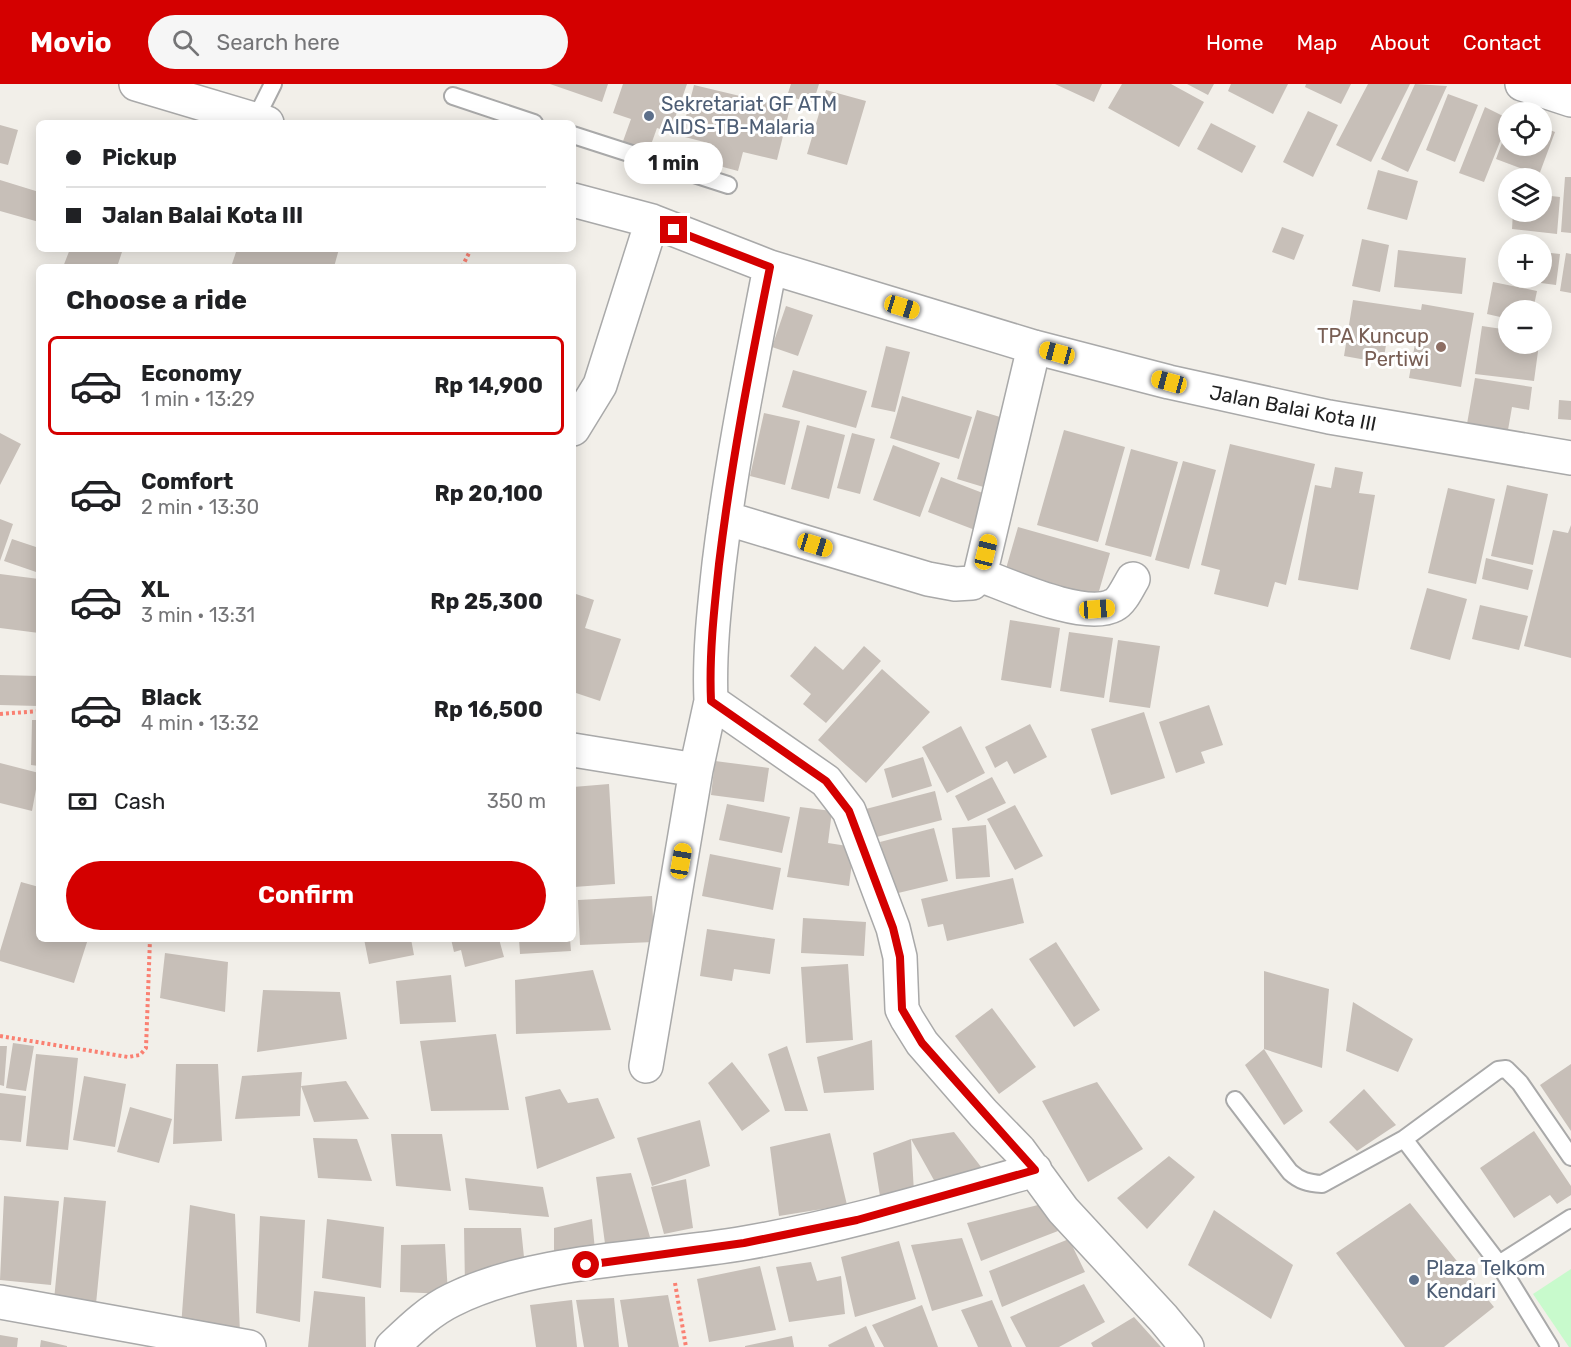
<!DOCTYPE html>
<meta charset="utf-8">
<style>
:root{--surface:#fff;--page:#f6f6f6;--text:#202124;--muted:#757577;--line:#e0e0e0;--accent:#d40000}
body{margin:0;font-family:Rubik,sans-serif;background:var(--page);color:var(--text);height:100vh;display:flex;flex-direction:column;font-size:22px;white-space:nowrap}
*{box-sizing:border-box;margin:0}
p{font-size:20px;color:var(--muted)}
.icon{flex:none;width:33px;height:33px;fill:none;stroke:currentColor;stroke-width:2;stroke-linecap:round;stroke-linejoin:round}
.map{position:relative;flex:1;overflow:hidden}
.panel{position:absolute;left:36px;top:180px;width:540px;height:678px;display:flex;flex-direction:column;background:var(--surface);border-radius:9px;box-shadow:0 3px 15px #0003}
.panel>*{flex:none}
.banner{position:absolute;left:36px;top:36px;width:540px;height:132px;border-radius:9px;box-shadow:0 3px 15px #0003;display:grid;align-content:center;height:132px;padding:0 30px;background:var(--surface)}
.tools{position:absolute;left:1498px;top:18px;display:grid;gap:12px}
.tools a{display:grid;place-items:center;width:54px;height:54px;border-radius:50%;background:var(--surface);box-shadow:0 3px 15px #0003;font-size:30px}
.end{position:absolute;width:27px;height:27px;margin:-14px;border:8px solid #d40000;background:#fff;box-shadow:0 0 0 3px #fff}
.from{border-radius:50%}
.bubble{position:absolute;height:42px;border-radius:21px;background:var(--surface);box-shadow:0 3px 15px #0003;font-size:20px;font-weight:700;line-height:42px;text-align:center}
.car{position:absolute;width:18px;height:36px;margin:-18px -9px;border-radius:8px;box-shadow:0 0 4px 2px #0007;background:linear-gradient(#f5c518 24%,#345 0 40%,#f5c518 0 76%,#345 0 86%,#f5c518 0)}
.banner b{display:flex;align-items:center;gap:21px;height:57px;font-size:22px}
.banner b+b{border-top:2px solid var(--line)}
.banner i{width:15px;height:15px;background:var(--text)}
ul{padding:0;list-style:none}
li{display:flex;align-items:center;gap:18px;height:99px;margin:0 12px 9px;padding:0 18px;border:3px solid transparent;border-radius:9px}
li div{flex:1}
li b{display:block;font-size:22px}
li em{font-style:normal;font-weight:700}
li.current{border-color:var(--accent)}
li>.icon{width:54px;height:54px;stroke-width:1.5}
h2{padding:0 30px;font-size:27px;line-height:72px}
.pay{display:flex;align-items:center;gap:15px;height:66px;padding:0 30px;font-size:22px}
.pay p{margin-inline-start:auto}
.primary-button{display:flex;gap:12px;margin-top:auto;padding:12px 30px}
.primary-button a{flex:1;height:69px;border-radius:36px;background:var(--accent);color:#fff;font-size:24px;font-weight:700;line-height:69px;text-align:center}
header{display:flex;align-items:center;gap:36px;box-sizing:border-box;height:84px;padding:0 30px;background:var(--accent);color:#fff}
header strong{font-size:28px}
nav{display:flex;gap:33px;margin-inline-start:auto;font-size:21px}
.search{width:420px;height:54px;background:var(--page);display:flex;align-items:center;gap:15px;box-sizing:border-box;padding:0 21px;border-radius:33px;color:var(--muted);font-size:22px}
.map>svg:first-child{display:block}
</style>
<header>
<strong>Movio</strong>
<div class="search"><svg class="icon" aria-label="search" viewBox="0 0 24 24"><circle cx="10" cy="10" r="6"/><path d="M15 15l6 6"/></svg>Search here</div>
<nav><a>Home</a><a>Map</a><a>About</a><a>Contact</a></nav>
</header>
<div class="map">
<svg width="1571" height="1263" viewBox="0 0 1571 1263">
<rect width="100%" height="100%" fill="#f2efe9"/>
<path fill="#c8facc" d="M 1571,1185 L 1571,1263 L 1569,1263 L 1533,1210 Z"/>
<path fill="#c7bfb8" d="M 550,0 L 608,0 L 602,18 Z
M 623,0 L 687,0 L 670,48 L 657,44 L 648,69 L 622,60 L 631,35 L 613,29 Z
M 791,0 L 819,0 L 813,19 L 787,12 Z
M 1055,0 L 1102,0 L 1094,18 Z
M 1122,0 L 1171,0 L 1204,18 L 1179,63 L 1108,24 Z
M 1187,0 L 1214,0 L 1208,11 Z
M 1231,0 L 1288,0 L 1273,30 L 1228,7 Z
M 1306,0 L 1351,0 L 1341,20 L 1305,3 Z
M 1368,0 L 1410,0 L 1371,78 L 1336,61 Z
M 1415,0 L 1447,2 L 1408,88 L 1381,75 Z
M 694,1 L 790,24 L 777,76 L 743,68 L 738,87 L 708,79 L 712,60 L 681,52 Z
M 826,6 L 866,17 L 847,81 L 807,70 Z
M 1448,10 L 1478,21 L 1455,78 L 1426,66 Z
M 1485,23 L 1509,35 L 1484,98 L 1459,89 Z
M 1308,27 L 1338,41 L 1313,93 L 1283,78 Z
M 1211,39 L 1256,62 L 1242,89 L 1197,65 Z
M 1509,40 L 1509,62 L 1542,62 L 1542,43 L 1555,48 L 1539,91 L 1496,75 Z
M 0,41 L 18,46 L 8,81 L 0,79 Z
M 1378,86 L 1418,97 L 1407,136 L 1367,125 Z
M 1565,93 L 1571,93 L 1571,149 L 1561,148 Z
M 0,96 L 39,108 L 39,138 L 0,127 Z
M 1542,111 L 1560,113 L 1557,150 L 1512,145 L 1513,128 L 1542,128 Z
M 1282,143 L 1304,151 L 1294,176 L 1272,168 Z
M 1362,155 L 1389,161 L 1380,208 L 1352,202 Z
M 1508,164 L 1509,164 L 1509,195 L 1504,194 Z
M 70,165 L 123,165 L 117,183 L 63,183 Z
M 237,165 L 339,165 L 334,183 L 231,183 Z
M 1398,166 L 1466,174 L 1462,210 L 1394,203 Z
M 1542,168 L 1560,170 L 1556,201 L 1512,195 L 1542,194 Z
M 1566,169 L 1571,170 L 1571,209 L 1560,207 Z
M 1493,198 L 1537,207 L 1533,226 L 1509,226 L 1509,235 L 1487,230 Z
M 1353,216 L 1421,226 L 1422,220 L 1474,229 L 1461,303 L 1409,294 L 1416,254 L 1388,249 L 1383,279 L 1344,272 Z
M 786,222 L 813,231 L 798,272 L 772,263 Z
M 1482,242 L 1509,246 L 1509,260 L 1539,260 L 1534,297 L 1475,290 Z
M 886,262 L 910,268 L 895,328 L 871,323 Z
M 793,286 L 867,307 L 856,344 L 782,323 Z
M 1475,294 L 1532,303 L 1529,326 L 1512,323 L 1508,346 L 1467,340 Z
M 902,312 L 972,333 L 959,375 L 890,354 Z
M 1559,316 L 1571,317 L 1571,336 L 1558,335 Z
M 977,326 L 1010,336 L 990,405 L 957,395 Z
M 764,329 L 800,337 L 785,401 L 750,392 Z
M 807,341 L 845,351 L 829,415 L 791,405 Z
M 1064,346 L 1125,363 L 1098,458 L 1037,441 Z
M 0,349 L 21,360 L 0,401 Z
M 852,349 L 875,355 L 860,410 L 837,404 Z
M 1230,360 L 1315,380 L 1286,501 L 1275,498 L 1268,523 L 1214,510 L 1220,486 L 1201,481 Z
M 893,361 L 940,379 L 920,433 L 873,416 Z
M 1131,365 L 1178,378 L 1151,473 L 1105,461 Z
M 1183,377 L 1216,386 L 1189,485 L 1155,476 Z
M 1335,383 L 1363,388 L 1359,409 L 1375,411 L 1358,506 L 1298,496 L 1315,401 L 1331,404 Z
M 941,393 L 988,411 L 975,446 L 928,428 Z
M 1507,401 L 1548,410 L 1533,481 L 1491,472 Z
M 1448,404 L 1495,415 L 1476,500 L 1428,489 Z
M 0,435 L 13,440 L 0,477 Z
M 1571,441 L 1571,574 L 1524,562 L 1553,446 L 1568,449 Z
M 1018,443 L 1110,469 L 1095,521 L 1003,495 Z
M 12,455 L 39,464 L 39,489 L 4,477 Z
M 1486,474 L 1533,486 L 1528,506 L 1482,495 Z
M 0,490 L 39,495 L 39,549 L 0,544 Z
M 1427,504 L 1467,515 L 1450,576 L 1410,565 Z
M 573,509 L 594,516 L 585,544 L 621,555 L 600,617 L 573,608 Z
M 1480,521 L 1528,532 L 1519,566 L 1472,555 Z
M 1010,536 L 1060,544 L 1051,604 L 1001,596 Z
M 1069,548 L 1113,554 L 1104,614 L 1060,607 Z
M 1118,556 L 1160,562 L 1150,624 L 1109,618 Z
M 815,562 L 843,586 L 864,562 L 881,577 L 826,639 L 803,620 L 811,610 L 790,592 Z
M 882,585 L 930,628 L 866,699 L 818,656 Z
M 0,591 L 39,592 L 38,622 L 0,621 Z
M 1209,621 L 1223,661 L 1201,668 L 1205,679 L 1176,689 L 1159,638 Z
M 1144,628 L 1165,694 L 1111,711 L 1091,645 Z
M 32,636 L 39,636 L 39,682 L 31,681 Z
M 1030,640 L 1047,673 L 1014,690 L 1007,677 L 995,684 L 985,663 Z
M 961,642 L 985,689 L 947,709 L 922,663 Z
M 923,673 L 932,702 L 892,714 L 884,685 Z
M 715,677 L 769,684 L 764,718 L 711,711 Z
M 0,679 L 39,689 L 32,727 L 0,719 Z
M 992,693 L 1006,719 L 968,737 L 955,712 Z
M 609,700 L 615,800 L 574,803 L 573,703 Z
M 935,707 L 942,736 L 869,755 L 862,726 Z
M 727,720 L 790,733 L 782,769 L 719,756 Z
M 1015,721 L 1043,772 L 1015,786 L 987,735 Z
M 800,723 L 832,727 L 828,759 L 854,763 L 849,802 L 787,793 Z
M 986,741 L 990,793 L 956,795 L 952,744 Z
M 934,744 L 948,797 L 894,810 L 880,758 Z
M 710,770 L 781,784 L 773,826 L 702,812 Z
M 1013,794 L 1024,839 L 947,857 L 943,840 L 928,843 L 921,815 Z
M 21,798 L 39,803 L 39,855 L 88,855 L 74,899 L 0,877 L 0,867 Z
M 652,812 L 654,858 L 580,861 L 578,816 Z
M 803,834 L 866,838 L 864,872 L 801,869 Z
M 707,845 L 775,855 L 770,890 L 734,885 L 732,897 L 700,892 Z
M 364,855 L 411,855 L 414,871 L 369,880 Z
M 451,855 L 499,855 L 504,873 L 465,883 L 461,866 L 454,868 Z
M 519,855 L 570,855 L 571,867 L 520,870 Z
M 1056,858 L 1100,926 L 1074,943 L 1029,875 Z
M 165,869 L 228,878 L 225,928 L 160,914 Z
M 848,880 L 853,956 L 806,959 L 801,883 Z
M 593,886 L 611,946 L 516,950 L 515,896 Z
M 1264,887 L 1329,905 L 1322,984 L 1264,965 L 1303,1027 L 1284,1041 L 1245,981 L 1264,965 Z
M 451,891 L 456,938 L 400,940 L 396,897 Z
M 263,906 L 340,908 L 347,955 L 257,968 Z
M 1353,918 L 1413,955 L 1398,988 L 1346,967 Z
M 992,924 L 1036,983 L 999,1010 L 955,952 Z
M 496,950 L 509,1026 L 431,1027 L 420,957 Z
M 872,956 L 874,1006 L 824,1009 L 817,973 Z
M 13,959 L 34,962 L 26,1007 L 6,1004 Z
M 0,962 L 7,962 L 4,1002 L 0,1001 Z
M 787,962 L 808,1027 L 785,1027 L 768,970 Z
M 36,970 L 78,974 L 68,1066 L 26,1062 Z
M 732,978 L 770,1027 L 742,1047 L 708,999 Z
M 176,980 L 218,980 L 222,1057 L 173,1060 Z
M 1571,980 L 1571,1047 L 1540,1001 Z
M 302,988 L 301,1002 L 346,997 L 369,1035 L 314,1038 L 301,1002 L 300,1032 L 235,1035 L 242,992 Z
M 84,992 L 126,1000 L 115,1063 L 73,1056 Z
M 1097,998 L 1143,1065 L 1088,1098 L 1042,1017 Z
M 560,1005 L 568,1019 L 598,1014 L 615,1054 L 537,1085 L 525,1013 Z
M 1364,1005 L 1396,1041 L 1357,1067 L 1329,1038 Z
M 0,1009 L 26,1012 L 21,1058 L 0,1056 Z
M 130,1023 L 172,1035 L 159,1079 L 117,1068 Z
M 700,1036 L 710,1082 L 652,1102 L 637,1054 Z
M 1534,1047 L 1571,1102 L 1571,1111 L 1557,1120 L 1550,1111 L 1514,1134 L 1480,1084 Z
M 954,1048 L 985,1088 L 935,1098 L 911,1055 L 914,1109 L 880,1112 L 873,1069 L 911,1055 Z
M 830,1049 L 847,1121 L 779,1132 L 770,1063 Z
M 391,1050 L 442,1050 L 451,1107 L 396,1102 Z
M 313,1054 L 357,1055 L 372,1097 L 318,1094 Z
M 1169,1072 L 1195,1093 L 1147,1145 L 1117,1114 Z
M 631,1089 L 650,1153 L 606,1167 L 596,1093 Z
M 465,1094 L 543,1103 L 549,1133 L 469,1126 Z
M 686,1095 L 693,1144 L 664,1150 L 651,1103 Z
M 4,1112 L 59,1117 L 51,1201 L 0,1196 Z
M 64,1113 L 106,1117 L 96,1220 L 54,1216 Z
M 1046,1119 L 1058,1147 L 981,1177 L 967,1139 Z
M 1410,1119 L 1494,1223 L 1444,1263 L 1405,1263 L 1336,1169 Z
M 190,1121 L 235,1130 L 240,1249 L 181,1243 Z
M 1214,1126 L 1293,1181 L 1271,1235 L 1188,1181 Z
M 260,1132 L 305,1136 L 300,1238 L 256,1229 Z
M 327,1135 L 384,1143 L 381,1204 L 322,1194 Z
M 592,1135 L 595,1166 L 554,1176 L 554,1144 Z
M 464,1144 L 521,1144 L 525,1183 L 465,1202 Z
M 962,1154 L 983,1212 L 932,1227 L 911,1161 Z
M 1069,1155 L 1085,1188 L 1002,1223 L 989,1187 Z
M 899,1157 L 916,1215 L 855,1233 L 841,1173 Z
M 445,1160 L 448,1210 L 400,1208 L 401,1161 Z
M 811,1178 L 817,1197 L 841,1192 L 845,1230 L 789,1238 L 776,1183 Z
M 760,1182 L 776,1246 L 709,1258 L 697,1195 Z
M 1084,1200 L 1105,1238 L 1059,1263 L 1026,1263 L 1010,1233 Z
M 314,1207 L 365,1213 L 366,1263 L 308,1263 Z
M 668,1211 L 679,1263 L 628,1263 L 620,1216 Z
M 614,1214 L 619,1263 L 584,1263 L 576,1216 Z
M 572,1216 L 577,1263 L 536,1263 L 530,1221 Z
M 992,1216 L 1012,1263 L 978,1263 L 961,1226 Z
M 922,1221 L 938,1263 L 884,1263 L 872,1241 Z
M 1134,1233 L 1161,1263 L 1093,1263 L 1091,1259 Z
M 866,1242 L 875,1263 L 829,1263 L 828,1261 Z
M 0,1251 L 18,1254 L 17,1263 L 0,1263 Z
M 792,1252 L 794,1263 L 745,1263 L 745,1262 Z
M 41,1256 L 67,1262 L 67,1263 L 40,1263 Z"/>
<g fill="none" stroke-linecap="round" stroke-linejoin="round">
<defs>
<path id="lane" d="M 453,12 L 534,39
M 255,36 L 273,0
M 573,51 L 728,101
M 1235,1016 L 1290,1088 C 1300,1097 1308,1099 1322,1100 L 1404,1055
M 1499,1180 L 1571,1134
M 1550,1263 L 1499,1180 L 1404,1055 L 1498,986 L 1506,985 L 1520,999 L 1571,1073"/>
<path id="street" d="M 136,0 L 267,39
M 1522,0 L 1571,16
M 573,116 L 652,137 L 770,183 L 1034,263 L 1169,298 L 1329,333 L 1571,374
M 770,183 C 751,282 731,380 719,480 C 714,526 709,571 711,617 L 826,697 L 849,727 L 893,844 L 900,873 L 902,925 L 907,935 L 922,959 L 983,1029 L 1019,1066 L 1063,1126 L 1163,1234 L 1187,1263
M 573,345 L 600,301 L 652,137
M 725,434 L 928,495 L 955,500 L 972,499 L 980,491 L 1034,263
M 980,491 C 1010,502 1085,537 1114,521 C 1122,517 1128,503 1133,495
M 573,666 L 696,686
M 646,982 L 696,686 L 711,617
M 0,1218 L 249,1263
M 392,1263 C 410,1246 429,1227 452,1216 C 536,1174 654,1175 745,1159 C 844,1142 939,1113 1035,1086"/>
</defs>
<use href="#lane" stroke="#a9a9a9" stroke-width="20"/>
<use href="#street" stroke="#a9a9a9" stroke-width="36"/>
<path stroke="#fa8072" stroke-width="4" stroke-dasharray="3 3" stroke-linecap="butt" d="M 462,183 L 471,165
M 0,630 L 39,627
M 0,952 L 128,973 L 140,971 L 146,964 L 150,855
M 675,1199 L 686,1263"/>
<use href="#lane" stroke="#fff" stroke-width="16"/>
<use href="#street" stroke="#fff" stroke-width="33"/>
</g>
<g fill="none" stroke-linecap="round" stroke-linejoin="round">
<path stroke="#d40000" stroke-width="8" d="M 586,1181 L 744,1159 L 857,1136 L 1035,1086 L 922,959 L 902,925 L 900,873 L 893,844 L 849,727 L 826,697 L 711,617 C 709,571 714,526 719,480 C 731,380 750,282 770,183 L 674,146"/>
</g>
<g fill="#5c6f8a" stroke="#fff" stroke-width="2">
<circle cx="649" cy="32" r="6"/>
<circle cx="1414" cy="1196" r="6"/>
</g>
<circle fill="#8d6e63" stroke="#fff" stroke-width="2" cx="1441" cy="263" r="6"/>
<g text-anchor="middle" stroke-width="6" stroke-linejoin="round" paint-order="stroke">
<g font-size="20" fill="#4e5e75" stroke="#fff" text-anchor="start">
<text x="661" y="27">Sekretariat GF ATM<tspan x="661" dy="23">AIDS-TB-Malaria</tspan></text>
<text x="1426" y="1191">Plaza Telkom<tspan x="1426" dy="23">Kendari</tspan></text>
</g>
<g font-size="20" fill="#785e54" stroke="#fff" text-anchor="end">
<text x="1429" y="259">TPA Kuncup<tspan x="1429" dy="23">Pertiwi</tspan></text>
</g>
<g font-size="20" fill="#222" stroke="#fff">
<text transform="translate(1293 324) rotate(11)" y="7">Jalan Balai Kota III</text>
</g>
</g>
</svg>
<div class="tools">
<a><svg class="icon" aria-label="locate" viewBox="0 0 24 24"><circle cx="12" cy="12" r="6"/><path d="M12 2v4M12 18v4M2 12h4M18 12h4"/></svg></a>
<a><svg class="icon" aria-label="layers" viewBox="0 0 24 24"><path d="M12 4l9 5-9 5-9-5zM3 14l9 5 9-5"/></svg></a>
<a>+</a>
<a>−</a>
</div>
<i class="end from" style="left:586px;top:1181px"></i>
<i class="end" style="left:674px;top:146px"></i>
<div class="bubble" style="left:624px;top:58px;width:99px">1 min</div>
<i class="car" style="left:902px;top:223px;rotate:107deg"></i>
<i class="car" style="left:1057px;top:269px;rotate:285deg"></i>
<i class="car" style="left:1169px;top:298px;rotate:285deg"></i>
<i class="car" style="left:815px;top:461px;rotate:107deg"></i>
<i class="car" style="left:986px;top:468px;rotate:14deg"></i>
<i class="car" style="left:1097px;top:525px;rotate:86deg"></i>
<i class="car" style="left:681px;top:777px;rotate:10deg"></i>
<div class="banner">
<b><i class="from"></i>Pickup</b>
<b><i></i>Jalan Balai Kota III</b>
</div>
<section class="panel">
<h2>Choose a ride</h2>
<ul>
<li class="current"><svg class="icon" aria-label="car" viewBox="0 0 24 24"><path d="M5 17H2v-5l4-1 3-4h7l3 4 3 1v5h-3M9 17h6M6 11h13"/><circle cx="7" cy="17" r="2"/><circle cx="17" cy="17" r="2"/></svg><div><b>Economy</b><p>1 min · 13:29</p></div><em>Rp 14,900</em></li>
<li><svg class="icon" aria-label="car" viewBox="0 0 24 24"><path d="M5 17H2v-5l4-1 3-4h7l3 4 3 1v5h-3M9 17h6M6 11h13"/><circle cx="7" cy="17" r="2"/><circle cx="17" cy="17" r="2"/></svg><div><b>Comfort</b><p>2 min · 13:30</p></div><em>Rp 20,100</em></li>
<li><svg class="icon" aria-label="car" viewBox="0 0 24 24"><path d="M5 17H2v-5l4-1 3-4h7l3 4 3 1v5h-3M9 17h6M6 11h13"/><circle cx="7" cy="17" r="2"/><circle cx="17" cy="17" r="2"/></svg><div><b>XL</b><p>3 min · 13:31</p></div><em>Rp 25,300</em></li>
<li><svg class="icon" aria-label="car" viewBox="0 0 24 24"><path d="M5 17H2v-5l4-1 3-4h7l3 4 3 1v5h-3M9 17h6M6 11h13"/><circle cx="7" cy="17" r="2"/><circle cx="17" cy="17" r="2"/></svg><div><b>Black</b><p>4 min · 13:32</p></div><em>Rp 16,500</em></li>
</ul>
<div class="pay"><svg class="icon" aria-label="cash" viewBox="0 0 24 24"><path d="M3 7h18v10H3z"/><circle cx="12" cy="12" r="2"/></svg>Cash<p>350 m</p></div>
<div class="primary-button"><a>Confirm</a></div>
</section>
</div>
